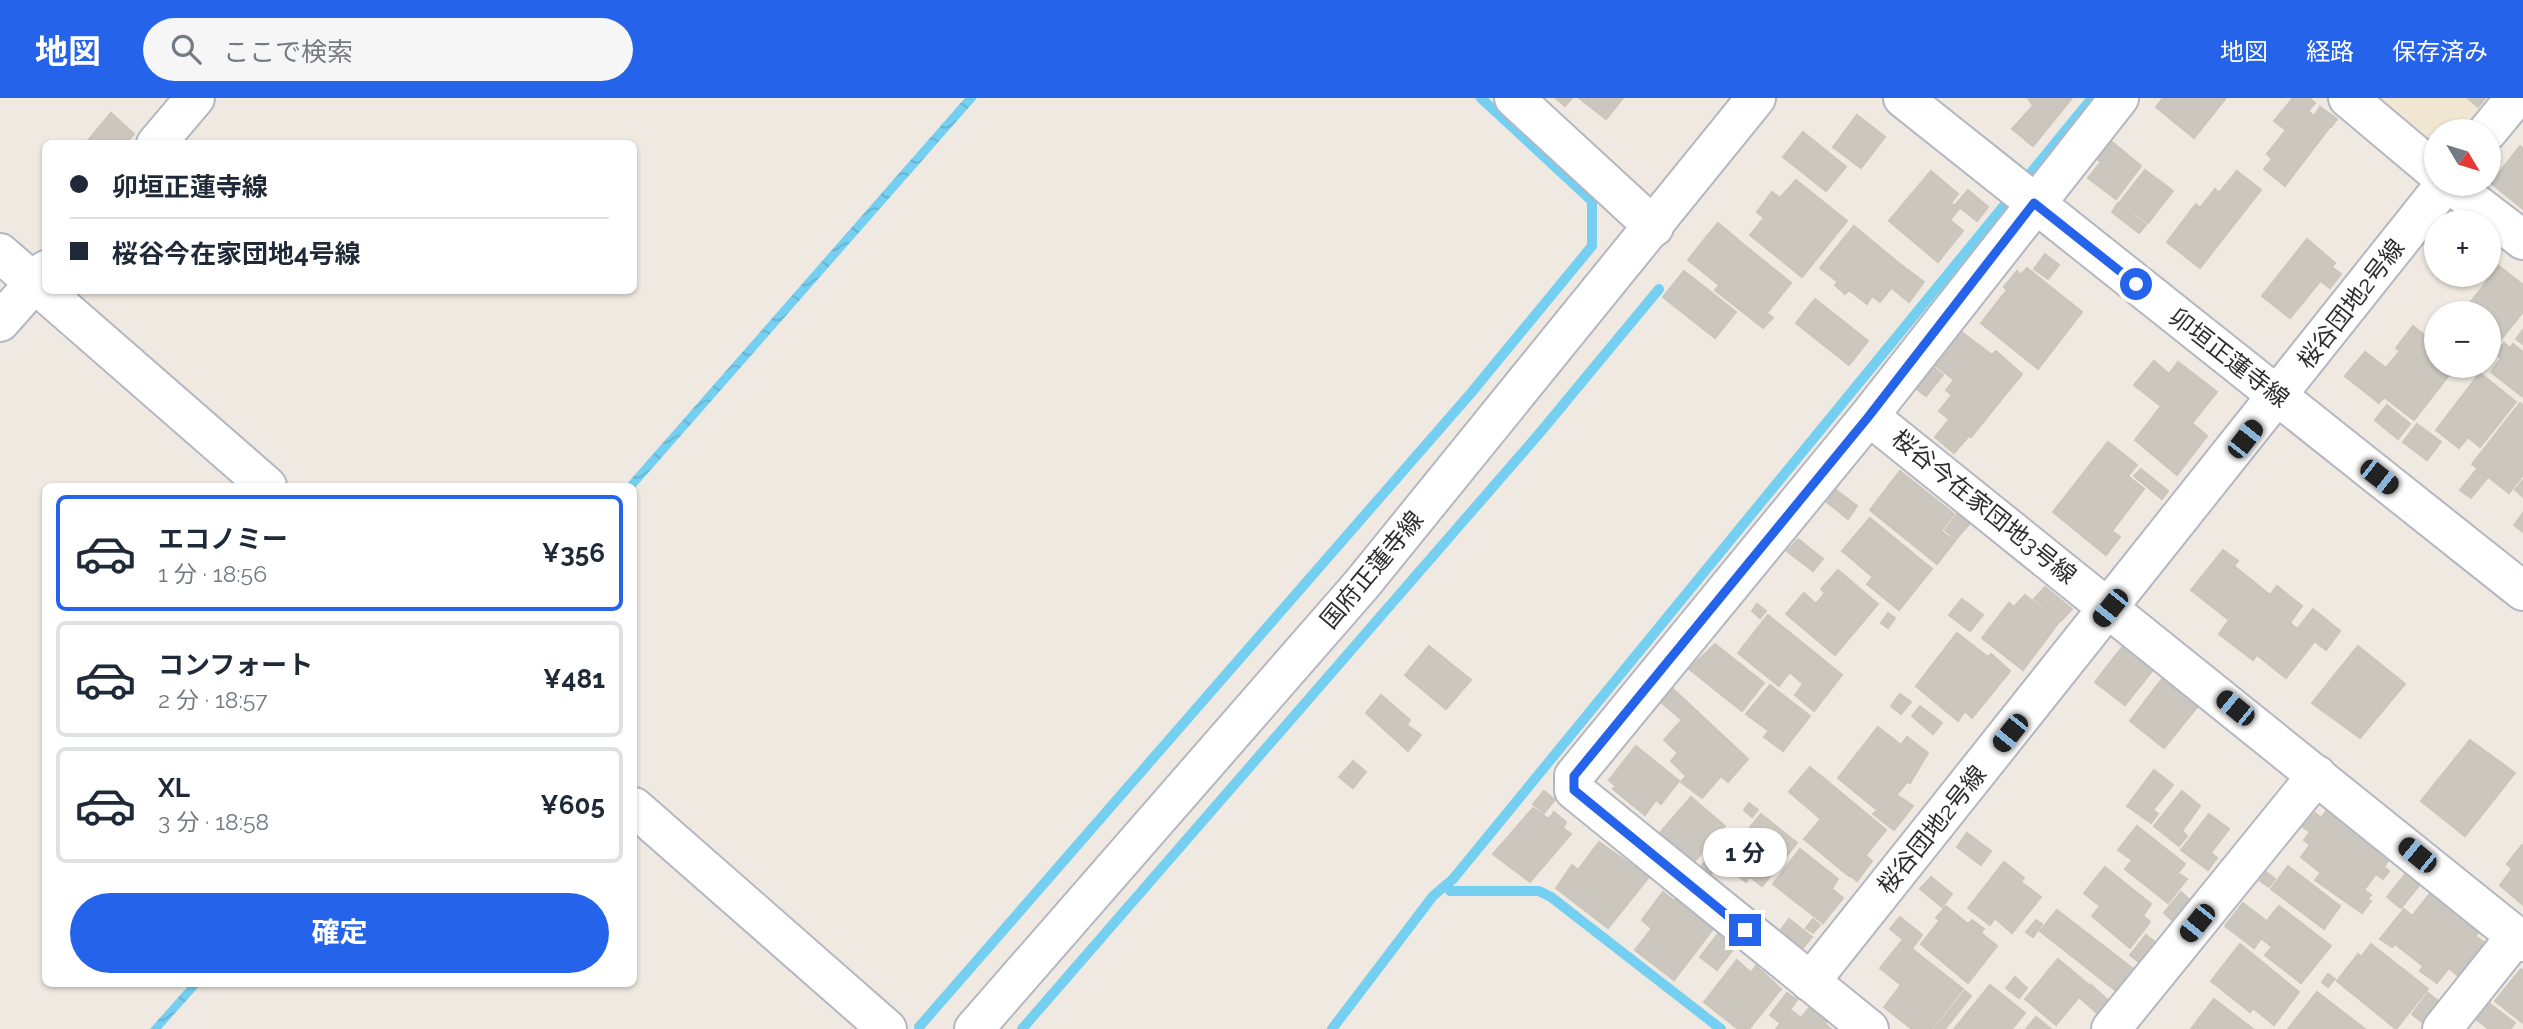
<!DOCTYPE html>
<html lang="ja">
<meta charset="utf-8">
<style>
:root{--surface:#fff;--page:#f6f6f7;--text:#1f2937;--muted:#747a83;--line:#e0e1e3;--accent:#2563eb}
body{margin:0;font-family:Raleway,"Noto Sans JP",sans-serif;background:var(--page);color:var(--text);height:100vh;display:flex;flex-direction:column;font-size:26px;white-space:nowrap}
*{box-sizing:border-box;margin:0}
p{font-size:23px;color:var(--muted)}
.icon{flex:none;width:38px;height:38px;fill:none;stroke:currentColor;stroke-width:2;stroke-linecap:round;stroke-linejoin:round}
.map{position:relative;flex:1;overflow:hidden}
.details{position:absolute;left:42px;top:385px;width:595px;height:504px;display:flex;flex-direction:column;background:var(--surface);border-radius:10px;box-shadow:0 2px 5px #0004}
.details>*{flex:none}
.banner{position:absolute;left:42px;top:42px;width:595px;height:154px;border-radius:10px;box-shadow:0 2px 5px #0004;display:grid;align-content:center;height:154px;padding:0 28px;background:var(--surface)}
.needle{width:46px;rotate:128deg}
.buttons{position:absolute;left:2424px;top:21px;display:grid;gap:14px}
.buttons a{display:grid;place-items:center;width:77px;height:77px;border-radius:50%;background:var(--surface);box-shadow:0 2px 5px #0004;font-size:35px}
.end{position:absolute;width:32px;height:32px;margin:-16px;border:9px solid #2563eb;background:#fff;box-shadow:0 0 0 4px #fff}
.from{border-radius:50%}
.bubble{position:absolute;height:49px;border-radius:24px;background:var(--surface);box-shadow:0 2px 5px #0004;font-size:23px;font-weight:700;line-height:49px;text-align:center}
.car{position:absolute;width:21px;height:42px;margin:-21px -10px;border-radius:9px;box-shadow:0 0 5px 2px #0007;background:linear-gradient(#222 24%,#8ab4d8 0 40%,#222 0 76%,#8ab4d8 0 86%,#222 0)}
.banner b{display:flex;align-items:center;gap:24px;height:66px;font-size:26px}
.banner b+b{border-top:2px solid var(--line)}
.banner i{width:18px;height:18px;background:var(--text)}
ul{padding:12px 0 0;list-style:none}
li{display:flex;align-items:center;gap:21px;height:116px;margin:0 14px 10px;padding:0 14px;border:4px solid var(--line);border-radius:10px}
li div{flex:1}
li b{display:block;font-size:26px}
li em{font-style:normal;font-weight:700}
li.active{border-color:var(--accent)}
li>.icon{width:63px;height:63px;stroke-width:1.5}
.primary-button{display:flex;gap:14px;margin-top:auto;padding:14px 28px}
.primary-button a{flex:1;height:80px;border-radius:42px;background:var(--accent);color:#fff;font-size:28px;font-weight:700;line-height:80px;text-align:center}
header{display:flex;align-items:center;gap:42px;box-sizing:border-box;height:98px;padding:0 35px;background:var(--accent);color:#fff}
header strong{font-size:33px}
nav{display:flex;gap:38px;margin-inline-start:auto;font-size:24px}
.search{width:490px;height:63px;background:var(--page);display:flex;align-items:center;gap:18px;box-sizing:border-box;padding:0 24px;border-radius:38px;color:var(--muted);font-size:26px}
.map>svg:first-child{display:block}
</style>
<header>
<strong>地図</strong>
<div class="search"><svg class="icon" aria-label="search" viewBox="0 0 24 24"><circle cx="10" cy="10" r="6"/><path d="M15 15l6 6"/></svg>ここで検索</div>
<nav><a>地図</a><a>経路</a><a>保存済み</a></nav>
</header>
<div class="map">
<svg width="2523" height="931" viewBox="0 0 2523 931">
<defs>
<pattern id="water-waves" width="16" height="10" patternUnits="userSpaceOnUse" patternTransform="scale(1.75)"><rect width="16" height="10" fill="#75cff0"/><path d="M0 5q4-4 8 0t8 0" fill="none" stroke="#66b2ce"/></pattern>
</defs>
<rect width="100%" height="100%" fill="#efe9e1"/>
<path fill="#f0e6d1" d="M 2371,0 L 2487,0 L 2460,33 L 2436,33 L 2436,51 Z"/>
<path fill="url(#water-waves)" d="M 965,0 L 977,0 L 634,391 L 634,388 L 625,388 Z
M 190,886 L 201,886 L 161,931 L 150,931 Z"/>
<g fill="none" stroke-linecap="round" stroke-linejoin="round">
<path stroke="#75cff0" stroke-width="10" d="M 1450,793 L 1539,793 L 1551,799 L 1721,931
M 919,929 L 1471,295 L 1592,148 L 1592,103 L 1481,0
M 1022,931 L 1538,337 L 1659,191
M 1332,931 L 1433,798 L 1453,781 L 2092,0"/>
</g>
<path fill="#cbc7bf" stroke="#cbc5ba" stroke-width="2" d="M 1556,0 L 1572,0 L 1565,8 Z
M 1579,0 L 1623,0 L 1606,21 Z
M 2028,0 L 2072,0 L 2033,48 L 2012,31 L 2033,8 Z
M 2163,0 L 2224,0 L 2225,1 L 2194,40 L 2156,9 Z
M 2293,0 L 2309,0 L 2315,5 L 2308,13 L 2329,30 L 2285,88 L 2264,71 L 2272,61 L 2267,56 L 2286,32 L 2274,23 Z
M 2468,0 L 2485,0 L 2478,9 Z
M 2320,9 L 2337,21 L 2331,29 L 2315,17 Z
M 111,15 L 134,36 L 125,46 L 85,46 Z
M 1857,17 L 1885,39 L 1861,70 L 1833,49 Z
M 1803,34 L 1846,69 L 1826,93 L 1783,59 Z
M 2112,44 L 2141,68 L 2116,101 L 2088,80 L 2101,64 L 2097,61 Z
M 2520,48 L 2523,51 L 2523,111 L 2491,85 Z
M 2145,72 L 2173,93 L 2148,125 L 2120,104 Z
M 1931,73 L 1958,96 L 1951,105 L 1959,111 L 1950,122 L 1963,133 L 1938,164 L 1889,123 Z
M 2237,73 L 2261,92 L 2200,170 L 2167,144 L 2196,106 L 2200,110 L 2215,91 L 2219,95 Z
M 1796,82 L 1847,123 L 1802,179 L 1750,137 L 1764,120 L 1757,114 L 1772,94 L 1780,100 Z
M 1968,92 L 1988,109 L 1977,123 L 1956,106 Z
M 2118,105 L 2146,127 L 2139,135 L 2112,114 Z
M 1718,125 L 1736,140 L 1727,152 L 1708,137 Z
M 1854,128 L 1906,171 L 1880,204 L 1872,198 L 1867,206 L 1849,192 L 1845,196 L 1835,187 L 1838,184 L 1820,170 Z
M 1707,138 L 1726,153 L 1737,141 L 1791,185 L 1767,215 L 1773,220 L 1763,230 L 1715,192 L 1719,187 L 1688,162 Z
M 2307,141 L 2335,165 L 2290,220 L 2262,198 Z
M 2045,156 L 2059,167 L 2048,181 L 2034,171 Z
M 2499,168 L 2523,187 L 2523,214 L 2491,254 L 2488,215 L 2462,215 Z
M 2027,170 L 2082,214 L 2038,271 L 1981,225 L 2007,192 L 2004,189 L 2017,173 L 2021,177 Z
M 2333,170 L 2341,176 L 2330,190 L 2322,184 Z
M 1908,172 L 1924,184 L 1909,204 L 1893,191 Z
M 1684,173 L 1736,214 L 1715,240 L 1663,199 Z
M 1815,201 L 1868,243 L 1849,267 L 1796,225 Z
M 2413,228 L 2436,246 L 2436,268 L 2456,268 L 2414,322 L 2384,299 L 2379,305 L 2345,278 L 2365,254 L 2386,270 L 2400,253 L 2396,250 Z
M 1956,230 L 1992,257 L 1996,253 L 2022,276 L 1971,339 L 1939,313 L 1952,297 L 1946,292 L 1954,282 L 1930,263 Z
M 2523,232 L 2523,246 L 2516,241 Z
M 2504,245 L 2510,250 L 2513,246 L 2523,254 L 2523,299 L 2491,274 L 2501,260 L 2495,256 Z
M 1926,263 L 1943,277 L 1926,298 L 1909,285 Z
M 2154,263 L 2169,276 L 2178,264 L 2217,294 L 2192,325 L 2207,338 L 2177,377 L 2135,342 L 2161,308 L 2134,287 Z
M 2480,275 L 2516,304 L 2480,349 L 2468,339 L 2459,350 L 2436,332 Z
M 2520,305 L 2523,308 L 2523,377 L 2509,395 L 2472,366 Z
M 2387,307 L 2410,326 L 2398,341 L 2375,322 Z
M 1948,323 L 1968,339 L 1954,355 L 1935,339 Z
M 2417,326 L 2441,344 L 2427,362 L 2403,344 Z
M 2108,344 L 2137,367 L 2128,378 L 2144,391 L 2112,433 L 2120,439 L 2106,457 L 2053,414 Z
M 2141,371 L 2168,393 L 2162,401 L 2134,378 Z
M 2477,371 L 2487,380 L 2471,400 L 2460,392 Z
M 1900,373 L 1954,416 L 1941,433 L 1955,443 L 1937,466 L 1870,412 Z
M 2523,382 L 2523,399 L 2515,392 Z
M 1836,392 L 1857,408 L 1848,421 L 1827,404 Z
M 1958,415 L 1970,425 L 1956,441 L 1945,432 Z
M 2523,415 L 2523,434 L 2514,427 Z
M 1870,420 L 1932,471 L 1899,512 L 1867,486 L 1873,479 L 1842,453 Z
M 1798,441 L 1823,461 L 1813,473 L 1787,453 Z
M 2223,452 L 2238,463 L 2234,468 L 2270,497 L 2277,488 L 2302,508 L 2290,525 L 2314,544 L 2286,580 L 2257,557 L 2253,562 L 2219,536 L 2229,522 L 2191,492 Z
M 1838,472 L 1878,506 L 1835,557 L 1786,516 L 1804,495 L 1816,506 L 1825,495 L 1821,491 Z
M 2045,489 L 2072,511 L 2061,523 L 2034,501 Z
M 2025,497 L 2059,524 L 2023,572 L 1982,540 L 2009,505 L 2014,509 Z
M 1962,501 L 1983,517 L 1970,533 L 1949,517 Z
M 1757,506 L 1766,513 L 1760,520 L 1752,513 Z
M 2313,511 L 2340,533 L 2326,552 L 2298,530 Z
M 1888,515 L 1895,520 L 1888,530 L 1881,525 Z
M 1768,517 L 1842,577 L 1814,613 L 1795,597 L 1803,586 L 1790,574 L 1779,588 L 1738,555 Z
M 1957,535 L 1988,559 L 1991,556 L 2010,573 L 1972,620 L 1965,613 L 1958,623 L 1916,588 Z
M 1715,546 L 1764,585 L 1742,613 L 1689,571 Z
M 1429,548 L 1471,582 L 1446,611 L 1405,577 Z
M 2123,548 L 2153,572 L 2125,607 L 2095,584 Z
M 2358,548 L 2405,586 L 2360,640 L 2312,605 Z
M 2162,581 L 2198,608 L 2164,650 L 2130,623 Z
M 1770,587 L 1810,618 L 1783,653 L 1764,639 L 1769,633 L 1746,616 Z
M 1672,590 L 1748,661 L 1728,684 L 1721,678 L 1702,700 L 1681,684 L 1686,678 L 1671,663 L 1678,655 L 1664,642 L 1682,622 L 1661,604 Z
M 1900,596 L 1911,604 L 1901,616 L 1891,608 Z
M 1381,597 L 1410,622 L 1407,627 L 1421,637 L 1408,653 L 1366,615 Z
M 1920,608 L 1942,625 L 1933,636 L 1912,618 Z
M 1878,629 L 1901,647 L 1907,639 L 1928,655 L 1910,685 L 1907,684 L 1881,715 L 1838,680 Z
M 2470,642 L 2515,675 L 2465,738 L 2421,703 Z
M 1636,648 L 1679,683 L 1661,706 L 1656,702 L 1645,717 L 1613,691 L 1616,688 L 1609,682 Z
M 1353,663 L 1366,674 L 1353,690 L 1339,679 Z
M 1810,669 L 1886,732 L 1849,778 L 1804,741 L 1821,721 L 1789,694 Z
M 2154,672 L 2173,687 L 2153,712 L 2158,716 L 2151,725 L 2127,708 Z
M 1544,693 L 1555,702 L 1544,715 L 1533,706 Z
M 2182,693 L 2200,708 L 2182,733 L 2187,738 L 2179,748 L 2154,728 Z
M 1897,697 L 1913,708 L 1894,732 L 1873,716 L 1876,713 L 1881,717 Z
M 1691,699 L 1725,728 L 1693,765 L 1659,736 Z
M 1749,705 L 1758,712 L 1752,719 L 1744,712 Z
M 1533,710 L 1549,721 L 1554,714 L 1566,724 L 1563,730 L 1571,736 L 1530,784 L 1493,756 Z
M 2328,711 L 2390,760 L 2384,769 L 2389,773 L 2383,781 L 2376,776 L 2364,792 L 2371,797 L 2367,801 L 2371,803 L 2362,815 L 2315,782 L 2321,775 L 2301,759 L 2310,747 L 2304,742 L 2310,734 L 2303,729 L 2315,715 L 2321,720 Z
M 1761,716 L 1797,745 L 1762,788 L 1750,779 L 1746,784 L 1721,765 Z
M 2209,716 L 2229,731 L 2211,755 L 2217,760 L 2208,772 L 2181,752 Z
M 2137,728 L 2185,766 L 2178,775 L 2187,781 L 2168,805 L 2125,771 L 2132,762 L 2118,752 Z
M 1967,735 L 1991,753 L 1981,767 L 1957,749 Z
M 1599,744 L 1649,779 L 1608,830 L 1556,790 L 1572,767 L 1578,772 Z
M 2522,747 L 2523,747 L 2523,807 L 2500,787 L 2512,771 L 2507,766 Z
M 1800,751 L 1838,781 L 1832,791 L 1843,800 L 1823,825 L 1773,786 Z
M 1709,758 L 1718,766 L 1710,777 L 1700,770 Z
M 1866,758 L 1872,763 L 1857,783 L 1851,778 Z
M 2004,764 L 2024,780 L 2021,784 L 2041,799 L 2012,835 L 1995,820 L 1990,827 L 1968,810 Z
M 2288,768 L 2340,808 L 2324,831 L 2271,791 Z
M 2105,769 L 2151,806 L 2143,818 L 2150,824 L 2130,850 L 2092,818 L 2100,808 L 2084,795 Z
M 2266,774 L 2275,781 L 2269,789 L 2260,783 Z
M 2407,774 L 2421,785 L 2401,810 L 2387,799 Z
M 1931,779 L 1952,796 L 1942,809 L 1920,791 Z
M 2432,793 L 2480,832 L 2475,838 L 2485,845 L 2457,877 L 2449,870 L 2437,885 L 2420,873 L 2423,868 L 2395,846 L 2392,849 L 2380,841 L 2404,811 L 2412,818 Z
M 1663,794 L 1673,802 L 1651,830 L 1642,822 Z
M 2181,794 L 2190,802 L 2173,823 L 2164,815 Z
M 1675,801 L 1713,831 L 1674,882 L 1635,852 Z
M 2243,805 L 2265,822 L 2254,837 L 2260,842 L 2254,850 L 2225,828 Z
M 1946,808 L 1968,826 L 1972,822 L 1984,831 L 1981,835 L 1997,848 L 1968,885 L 1921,846 L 1940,822 L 1936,820 Z
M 2279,808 L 2331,848 L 2301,885 L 2265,857 L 2272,849 L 2256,836 Z
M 2057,812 L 2132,870 L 2115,892 L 2040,833 Z
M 1900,819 L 1922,837 L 1913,849 L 1890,831 Z
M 1789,821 L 1812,839 L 1803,850 L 1780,833 Z
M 1813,821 L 1820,827 L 1813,835 L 1806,830 Z
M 2036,822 L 2042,826 L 2033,839 L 2026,834 Z
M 1718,836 L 1735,849 L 1717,872 L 1700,859 Z
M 2146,837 L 2155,844 L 2139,864 L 2130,857 Z
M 1902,843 L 1963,891 L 1931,931 L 1912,931 L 1884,909 L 1901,887 L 1880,870 Z
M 2240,846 L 2299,894 L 2274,927 L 2253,910 L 2250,914 L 2211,883 Z
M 2371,846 L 2428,891 L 2396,931 L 2337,883 L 2358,856 L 2361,859 Z
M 2058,861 L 2089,887 L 2056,927 L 2025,901 Z
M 1737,862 L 1751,875 L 1756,868 L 1781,891 L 1749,931 L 1738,931 L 1704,904 Z
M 2521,871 L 2523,873 L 2523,925 L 2495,903 Z
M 2328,876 L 2335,881 L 2328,889 L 2322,884 Z
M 2015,879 L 2027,890 L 2019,900 L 2006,890 Z
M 1990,887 L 2025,915 L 2012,931 L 1954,931 Z
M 2091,887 L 2108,902 L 2097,915 L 2080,900 Z
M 1965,893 L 1971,898 L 1945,931 L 1934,931 Z
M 2317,894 L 2365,931 L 2288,931 Z
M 1787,895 L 1797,902 L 1780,925 L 1770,917 Z
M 2428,895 L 2438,903 L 2422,924 L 2412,916 Z
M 2214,901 L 2253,931 L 2191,931 Z
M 2490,906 L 2515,925 L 2510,931 L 2489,931 L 2477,922 Z
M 1810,909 L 1827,923 L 1825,926 L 1831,931 L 1776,931 L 1791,912 L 1801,920 Z
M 2036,919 L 2051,931 L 2026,931 Z"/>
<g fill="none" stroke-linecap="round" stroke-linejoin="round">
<defs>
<path id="minor" d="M 2348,0 L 2436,74
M 2488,33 L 2515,0
M 156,46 L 195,0
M 2450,86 L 2523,142
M 0,155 L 267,388
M 0,224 L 46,172
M 1869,318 L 2523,844
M 634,709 L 887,931
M 1810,884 L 2445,86
M 1869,931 L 1574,692 L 1574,678 L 1869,318 L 2119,0
M 2111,931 L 2317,677
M 2442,931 L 2516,838"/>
<path id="tertiary" d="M 1514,0 L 1654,129"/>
<path id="secondary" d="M 1903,0 L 2523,493
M 974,931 L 1362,486 L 1756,0"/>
</defs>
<use href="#minor" stroke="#b4b7c1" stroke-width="42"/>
<use href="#tertiary" stroke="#b4b7c1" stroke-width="42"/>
<use href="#secondary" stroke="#b4b7c1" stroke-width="42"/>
<use href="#minor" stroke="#fff" stroke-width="38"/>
<use href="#tertiary" stroke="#fff" stroke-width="38"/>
<use href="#secondary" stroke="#fff" stroke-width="38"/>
</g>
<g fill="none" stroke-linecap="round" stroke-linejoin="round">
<path stroke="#2563eb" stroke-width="9" d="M 1745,832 L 1574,692 L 1574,678 L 1869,318 L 2034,105 L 2136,186"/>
</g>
<g text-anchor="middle" stroke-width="6" stroke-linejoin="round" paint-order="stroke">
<g font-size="24" fill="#2e2e2e" stroke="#fff">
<text transform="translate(2351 206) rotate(-52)" y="8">桜谷団地2号線</text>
<text transform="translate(2229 260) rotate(38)" y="8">卯垣正蓮寺線</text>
<text transform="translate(1984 409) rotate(39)" y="8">桜谷今在家団地3号線</text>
<text transform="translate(1372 472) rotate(-50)" y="8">国府正蓮寺線</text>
<text transform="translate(1932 732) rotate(-51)" y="8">桜谷団地2号線</text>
</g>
</g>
</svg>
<div class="buttons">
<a><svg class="needle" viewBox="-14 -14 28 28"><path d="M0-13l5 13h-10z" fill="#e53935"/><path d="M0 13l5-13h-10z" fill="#747a83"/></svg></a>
<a>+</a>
<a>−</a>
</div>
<i class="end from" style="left:2136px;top:186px"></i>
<i class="end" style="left:1745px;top:832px"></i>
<div class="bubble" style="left:1703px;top:730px;width:84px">1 分</div>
<i class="car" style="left:2245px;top:341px;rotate:38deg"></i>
<i class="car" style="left:2379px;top:379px;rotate:128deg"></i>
<i class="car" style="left:2110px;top:510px;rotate:219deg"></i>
<i class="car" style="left:2235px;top:610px;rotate:309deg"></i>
<i class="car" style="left:2010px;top:635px;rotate:219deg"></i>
<i class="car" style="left:2417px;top:757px;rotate:309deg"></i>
<i class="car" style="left:2197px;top:825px;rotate:219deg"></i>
<div class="banner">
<b><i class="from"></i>卯垣正蓮寺線</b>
<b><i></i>桜谷今在家団地4号線</b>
</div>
<section class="details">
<ul>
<li class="active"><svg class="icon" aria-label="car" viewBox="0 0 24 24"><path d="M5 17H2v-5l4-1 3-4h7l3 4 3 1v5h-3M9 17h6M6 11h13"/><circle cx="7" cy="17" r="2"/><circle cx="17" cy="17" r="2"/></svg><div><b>エコノミー</b><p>1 分 · 18:56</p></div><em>¥356</em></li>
<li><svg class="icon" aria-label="car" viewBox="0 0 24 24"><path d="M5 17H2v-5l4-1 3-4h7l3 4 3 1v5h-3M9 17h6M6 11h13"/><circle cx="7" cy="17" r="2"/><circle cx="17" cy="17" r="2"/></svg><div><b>コンフォート</b><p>2 分 · 18:57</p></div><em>¥481</em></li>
<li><svg class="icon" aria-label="car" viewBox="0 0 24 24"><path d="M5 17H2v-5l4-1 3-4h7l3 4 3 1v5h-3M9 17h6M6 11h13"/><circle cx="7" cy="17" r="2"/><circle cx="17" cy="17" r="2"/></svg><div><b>XL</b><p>3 分 · 18:58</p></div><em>¥605</em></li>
</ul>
<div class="primary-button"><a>確定</a></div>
</section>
</div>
